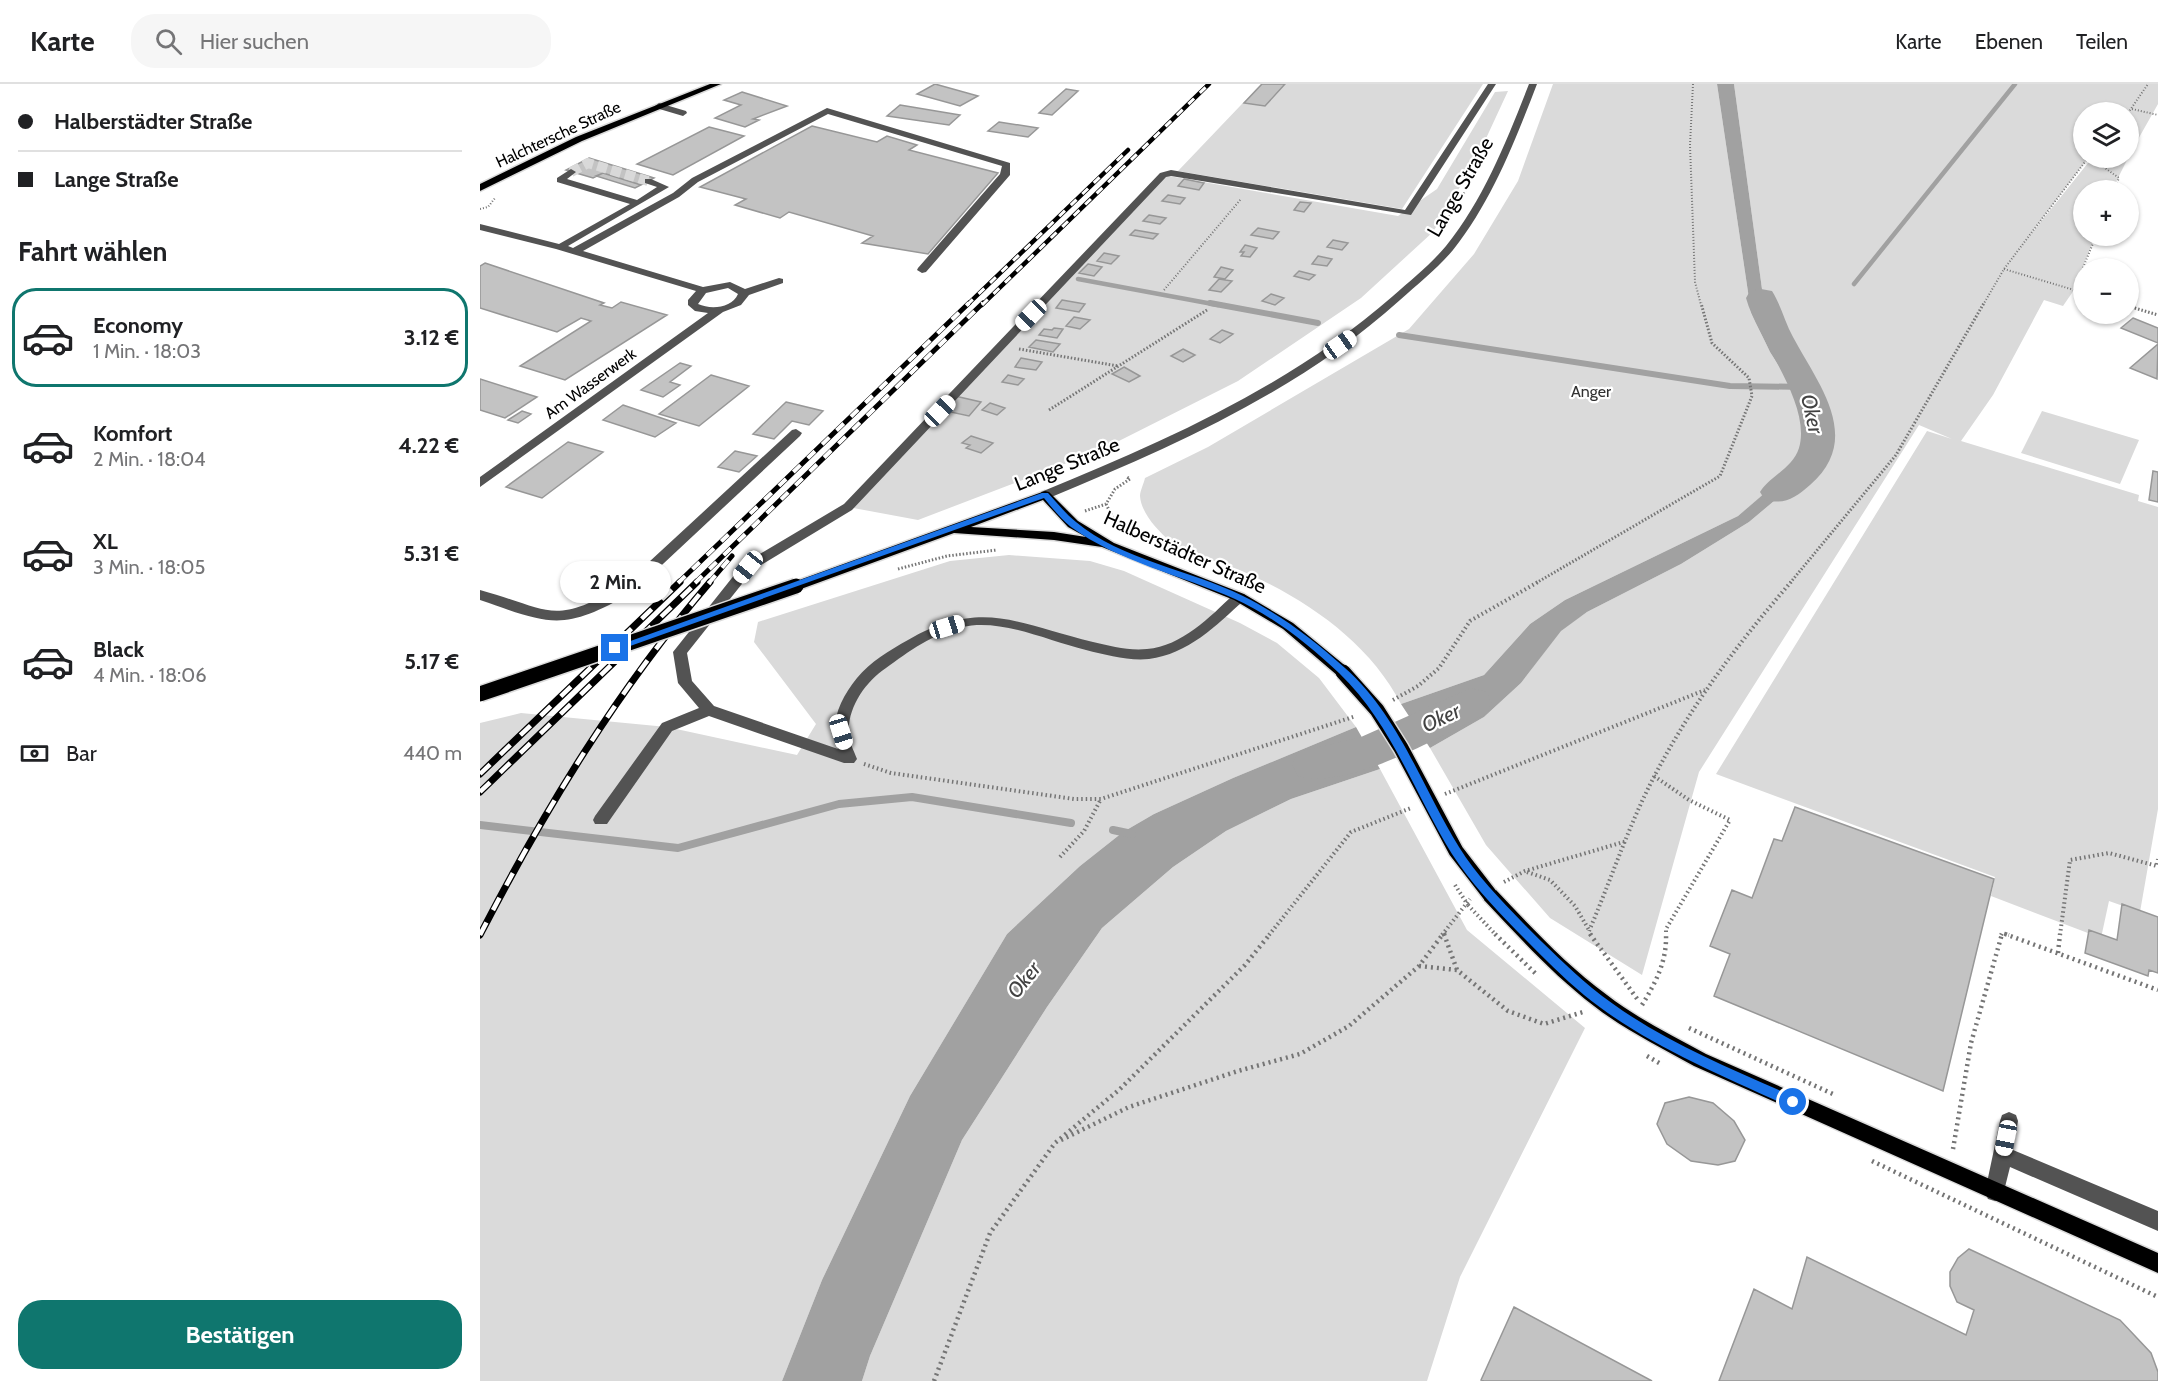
<!DOCTYPE html>
<html lang="de">
<meta charset="utf-8">
<style>
:root{--surface:#fff;--page:#f6f6f6;--text:#202124;--muted:#757577;--line:#e0e0e0;--accent:#0f766e}
body{margin:0;font-family:Cabin,sans-serif;background:var(--page);color:var(--text);height:100vh;display:flex;flex-direction:column;font-size:22px;white-space:nowrap}
*{box-sizing:border-box;margin:0}
p{font-size:20px;color:var(--muted)}
.icon{flex:none;width:33px;height:33px;fill:none;stroke:currentColor;stroke-width:2;stroke-linecap:round;stroke-linejoin:round}
.map{position:relative;flex:1;overflow:hidden}
.side{display:flex;flex-direction:column;background:var(--surface);width:480px}
.side>*{flex:none}
.top-card{display:grid;align-content:center;height:132px;padding:0 18px;background:var(--surface)}
.buttons{position:absolute;left:1593px;top:18px;display:grid;gap:12px}
.buttons a{display:grid;place-items:center;width:66px;height:66px;border-radius:50%;background:var(--surface);box-shadow:0 2px 4px #0004;font-size:30px}
.end{position:absolute;width:27px;height:27px;margin:-14px;border:8px solid #1a73e8;background:#fff;box-shadow:0 0 0 3px #fff}
.from{border-radius:50%}
.bubble{position:absolute;height:42px;border-radius:21px;background:var(--surface);box-shadow:0 2px 4px #0004;font-size:20px;font-weight:700;line-height:42px;text-align:center}
.car{position:absolute;width:18px;height:36px;margin:-18px -9px;border-radius:8px;box-shadow:0 0 4px 2px #0007;background:linear-gradient(#fff 24%,#345 0 40%,#fff 0 76%,#345 0 86%,#fff 0)}
.top-card b{display:flex;align-items:center;gap:21px;height:57px;font-size:22px}
.top-card b+b{border-top:2px solid var(--line)}
.top-card i{width:15px;height:15px;background:var(--text)}
ul{padding:0;list-style:none}
li{display:flex;align-items:center;gap:18px;height:99px;margin:0 12px 9px;padding:0 6px;border:3px solid transparent;border-radius:24px}
li div{flex:1}
li b{display:block;font-size:22px}
li em{font-style:normal;font-weight:700}
li.on{border-color:var(--accent)}
li>.icon{width:54px;height:54px;stroke-width:1.5}
h2{padding:0 18px;font-size:27px;line-height:72px}
.pay{display:flex;align-items:center;gap:15px;height:66px;padding:0 18px;font-size:22px}
.pay p{margin-inline-start:auto}
.primary-button{display:flex;gap:12px;margin-top:auto;padding:12px 18px}
.primary-button a{flex:1;height:69px;border-radius:24px;background:var(--accent);color:#fff;font-size:24px;font-weight:700;line-height:69px;text-align:center}
header{display:flex;align-items:center;gap:36px;box-sizing:border-box;height:84px;padding:0 30px;background:var(--surface);border-bottom:2px solid var(--line)}
header strong{font-size:28px}
nav{display:flex;gap:33px;margin-inline-start:auto;font-size:21px}
.search{width:420px;height:54px;background:var(--page);display:flex;align-items:center;gap:15px;box-sizing:border-box;padding:0 21px;border-radius:24px;color:var(--muted);font-size:22px}
main{display:flex;flex:1;min-height:0}
.map>svg:first-child{display:block}
</style>
<header>
<strong>Karte</strong>
<div class="search"><svg class="icon" aria-label="search" viewBox="0 0 24 24"><circle cx="10" cy="10" r="6"/><path d="M15 15l6 6"/></svg>Hier suchen</div>
<nav><a>Karte</a><a>Ebenen</a><a>Teilen</a></nav>
</header>
<main>
<section class="side">
<div class="top-card">
<b><i class="from"></i>Halberstädter Straße</b>
<b><i></i>Lange Straße</b>
</div>
<h2>Fahrt wählen</h2>
<ul>
<li class="on"><svg class="icon" aria-label="car" viewBox="0 0 24 24"><path d="M5 17H2v-5l4-1 3-4h7l3 4 3 1v5h-3M9 17h6M6 11h13"/><circle cx="7" cy="17" r="2"/><circle cx="17" cy="17" r="2"/></svg><div><b>Economy</b><p>1 Min. · 18:03</p></div><em>3.12 €</em></li>
<li><svg class="icon" aria-label="car" viewBox="0 0 24 24"><path d="M5 17H2v-5l4-1 3-4h7l3 4 3 1v5h-3M9 17h6M6 11h13"/><circle cx="7" cy="17" r="2"/><circle cx="17" cy="17" r="2"/></svg><div><b>Komfort</b><p>2 Min. · 18:04</p></div><em>4.22 €</em></li>
<li><svg class="icon" aria-label="car" viewBox="0 0 24 24"><path d="M5 17H2v-5l4-1 3-4h7l3 4 3 1v5h-3M9 17h6M6 11h13"/><circle cx="7" cy="17" r="2"/><circle cx="17" cy="17" r="2"/></svg><div><b>XL</b><p>3 Min. · 18:05</p></div><em>5.31 €</em></li>
<li><svg class="icon" aria-label="car" viewBox="0 0 24 24"><path d="M5 17H2v-5l4-1 3-4h7l3 4 3 1v5h-3M9 17h6M6 11h13"/><circle cx="7" cy="17" r="2"/><circle cx="17" cy="17" r="2"/></svg><div><b>Black</b><p>4 Min. · 18:06</p></div><em>5.17 €</em></li>
</ul>
<div class="pay"><svg class="icon" aria-label="cash" viewBox="0 0 24 24"><path d="M3 7h18v10H3z"/><circle cx="12" cy="12" r="2"/></svg>Bar<p>440 m</p></div>
<div class="primary-button"><a>Bestätigen</a></div>
</section>
<div class="map">
<svg width="1678" height="1297" viewBox="0 0 1678 1297">
<rect width="100%" height="100%" fill="#fff"/>
<path fill="#dadada" d="M 781,0 L 1003,0 L 922,125 L 698,87 Z
M 1073,0 L 1237,0 L 1271,228 L 1290,268 L 1314,305 L 1324,335 L 1325,362 L 1314,385 L 1258,432 L 1085,516 L 1050,540 L 1004,591 L 921,620 C 889,558 826,515 762,487 C 744,479 705,469 690,457 C 678,447 661,429 660,412 C 660,407 664,399 665,394 L 728,363 L 929,245 L 994,170 L 1038,97 Z
M 1254,0 L 1678,0 L 1678,20 L 1648,73 L 1648,28 L 1604,28 L 1604,74 L 1608,74 L 1547,155 L 1612,74 L 1648,74 L 1632,106 L 1604,106 L 1604,152 L 1615,152 L 1594,206 L 1583,222 L 1564,216 L 1513,311 L 1481,357 L 1659,411 L 1658,417 L 1678,423 L 1678,725 L 1660,828 L 1629,817 L 1621,854 L 1511,812 L 1515,793 L 1236,690 L 1447,347 L 1472,355 L 1439,341 L 1219,688 L 1162,891 L 1070,834 L 1006,761 L 950,664 L 1004,633 L 1041,599 L 1081,546 L 1107,528 L 1201,480 L 1269,438 L 1325,391 L 1337,368 L 1329,308 L 1305,270 L 1285,227 Z
M 1028,7 L 996,76 L 953,148 L 881,214 L 758,297 L 621,366 L 438,436 L 368,423 L 683,91 L 918,132 L 957,105 L 1015,8 Z
M 1562,327 L 1659,356 L 1640,400 L 1541,369 Z
M 529,471 L 610,477 L 644,487 L 760,539 L 797,559 L 839,594 L 876,643 L 753,694 L 674,730 L 643,748 L 600,782 L 527,850 L 430,1012 L 342,1196 L 302,1297 L 0,1297 L 0,639 L 41,629 L 187,643 L 317,671 L 336,640 L 274,558 L 278,538 L 470,477 Z
M 900,685 L 987,846 L 1105,944 L 980,1193 L 947,1297 L 382,1297 L 390,1272 L 482,1056 L 567,923 L 622,844 L 693,783 L 746,747 L 811,715 Z"/>
<path fill="#a1a1a1" d="M 1237,0 L 1254,0 L 1285,227 L 1305,270 L 1329,308 L 1337,368 L 1325,391 L 1269,438 L 1201,480 L 1107,528 L 1081,547 L 1041,599 L 1004,633 L 950,664 L 921,620 L 1004,591 L 1050,540 L 1085,516 L 1258,432 L 1314,384 L 1325,362 L 1324,335 L 1314,305 L 1290,268 L 1271,228 Z
M 876,643 L 900,685 L 811,715 L 746,747 L 693,783 L 622,844 L 567,923 L 482,1056 L 390,1272 L 382,1297 L 302,1297 L 342,1196 L 430,1012 L 527,850 L 600,782 L 643,748 L 674,730 L 753,694 Z"/>
<g fill="none" stroke-linecap="round" stroke-linejoin="round">
<path stroke="#a1a1a1" stroke-width="4.5" d="M 598,195 L 738,221
M 1374,200 L 1535,0"/>
<path stroke="#a1a1a1" stroke-width="6" d="M 730,219 L 838,239
M 919,251 L 1250,302 L 1327,303"/>
<path stroke="#a1a1a1" stroke-width="8" d="M 0,741 L 198,764 L 359,720 L 432,713 L 591,739
M 633,746 L 652,750"/>
<path fill="#a1a1a1" fill-rule="evenodd" d="M 1281,205 L 1292,207 C 1301,221 1305,239 1313,253 C 1338,300 1384,354 1330,401 C 1315,414 1305,421 1285,416 L 1280,408 C 1291,391 1313,384 1319,364 C 1332,319 1278,257 1266,214 L 1270,207 Z
M 991,604 L 1006,608 L 1012,619 L 1006,630 C 960,652 868,707 818,692 L 812,680 L 818,668 L 881,653 Z"/>
</g>
<path fill="#c3c3c3" stroke="#979797" stroke-width="1.5" d="M 455,0 L 498,12 L 480,22 L 437,10 Z
M 782,0 L 805,0 L 785,22 L 764,19 Z
M 586,5 L 598,7 L 572,31 L 559,29 Z
M 262,8 L 307,22 L 273,35 L 279,36 L 265,43 L 235,34 L 261,21 L 244,16 Z
M 420,21 L 480,31 L 469,41 L 407,32 Z
M 519,38 L 558,44 L 548,53 L 508,47 Z
M 332,42 L 397,58 L 407,52 L 437,61 L 429,66 L 518,89 L 448,170 L 382,159 L 393,152 L 309,128 L 300,134 L 255,121 L 266,115 L 220,103 Z
M 229,43 L 264,52 L 193,91 L 157,80 Z
M 109,74 L 174,94 L 161,101 L 123,89 L 113,94 L 86,86 Z
M 123,89 L 161,101 L 155,104 L 116,92 Z
M 704,95 L 724,99 L 719,106 L 698,102 Z
M 688,111 L 705,114 L 700,120 L 682,117 Z
M 820,118 L 831,119 L 824,128 L 814,126 Z
M 669,131 L 686,134 L 680,140 L 663,137 Z
M 778,144 L 799,148 L 793,155 L 771,151 Z
M 655,146 L 678,150 L 673,155 L 650,151 Z
M 853,156 L 868,159 L 862,166 L 847,163 Z
M 765,161 L 777,164 L 770,173 L 761,172 L 764,168 L 760,168 Z
M 624,169 L 639,172 L 631,180 L 617,177 Z
M 838,172 L 852,175 L 847,182 L 832,180 Z
M 5,179 L 124,219 L 120,221 L 132,224 L 141,218 L 187,231 L 85,296 L 40,282 L 111,237 L 101,234 L 77,248 L 0,224 L 0,182 Z
M 608,180 L 622,183 L 614,192 L 599,189 Z
M 741,183 L 753,186 L 745,195 L 734,193 Z
M 819,187 L 835,191 L 829,196 L 814,192 Z
M 739,195 L 752,197 L 741,208 L 729,206 Z
M 791,210 L 804,214 L 795,221 L 782,217 Z
M 582,216 L 605,220 L 599,228 L 576,224 Z
M 594,233 L 610,236 L 600,245 L 586,242 Z
M 1653,234 L 1678,244 L 1678,259 L 1641,244 Z
M 574,244 L 583,245 L 577,254 L 559,251 L 564,245 L 572,246 Z
M 742,246 L 753,250 L 740,259 L 730,255 Z
M 556,256 L 580,260 L 573,268 L 549,263 Z
M 1678,260 L 1677,295 L 1650,284 Z
M 703,265 L 715,271 L 703,278 L 691,272 Z
M 541,274 L 562,278 L 556,286 L 535,283 Z
M 200,279 L 211,282 L 190,298 L 200,301 L 183,313 L 161,306 Z
M 644,283 L 660,292 L 649,298 L 632,290 Z
M 231,291 L 269,302 L 219,342 L 179,330 Z
M 528,291 L 544,295 L 538,301 L 522,298 Z
M 0,295 L 57,313 L 25,334 L 0,326 Z
M 475,312 L 501,318 L 489,332 L 471,328 L 467,332 L 458,330 Z
M 306,318 L 343,327 L 329,341 L 312,337 L 294,355 L 273,350 Z
M 510,319 L 525,324 L 517,331 L 502,326 Z
M 143,321 L 196,339 L 175,353 L 123,336 Z
M 42,327 L 51,330 L 38,339 L 28,336 Z
M 491,352 L 513,359 L 501,369 L 486,364 L 490,361 L 482,359 Z
M 88,358 L 123,368 L 62,414 L 26,403 Z
M 255,367 L 277,372 L 259,388 L 238,383 Z
M 1673,387 L 1678,388 L 1678,418 L 1669,416 Z
M 1315,723 L 1514,795 L 1463,1007 L 1234,912 L 1250,870 L 1230,862 L 1252,806 L 1272,814 L 1294,755 L 1302,757 Z
M 1642,820 L 1678,833 L 1678,889 L 1669,886 L 1668,892 L 1605,869 L 1609,846 L 1637,856 Z
M 1209,1013 L 1233,1019 L 1254,1037 L 1265,1056 L 1255,1077 L 1238,1081 L 1211,1077 L 1187,1060 L 1177,1040 L 1185,1019 Z
M 1489,1165 L 1640,1236 L 1671,1269 L 1678,1288 L 1678,1297 L 1239,1297 L 1274,1205 L 1312,1225 L 1327,1173 L 1486,1251 L 1494,1226 L 1477,1218 L 1470,1202 L 1470,1188 L 1478,1174 Z
M 1034,1223 L 1172,1297 L 1004,1297 L 1001,1296 Z"/>
<g fill="none" stroke-linecap="round" stroke-linejoin="round">
<path stroke="#d9d9d9" stroke-width="10" stroke-dasharray="10 4.5" stroke-linecap="butt" d="M 91,88 L 108,79 L 168,97"/>
<defs>
<path id="major" d="M 230,0 L 241,0 L 102,57 L 0,107 L 0,100 L 96,53 Z
M 565,407 L 569,408 L 598,437 L 634,459 L 764,510 L 813,539 L 868,584 L 870,588 L 868,592 L 858,592 L 803,545 L 754,516 L 622,463 L 574,456 L 474,449 L 321,505 L 316,506 L 309,502 L 311,499 ZM 563,416 L 588,443 L 606,453 L 574,448 L 491,443 Z
M 1010,804 L 1016,806 C 1051,843 1086,881 1127,911 C 1158,935 1193,952 1226,970 L 1678,1169 L 1678,1189 L 1214,982 C 1180,963 1145,946 1114,922 C 1073,891 1039,853 1004,816 L 1002,811 L 1004,806 Z"/>
</defs>
<use href="#major" stroke="#dbdbdb" stroke-width="3"/>
<path stroke="#757575" stroke-width="2" stroke-dasharray="1 2" stroke-linecap="butt" d="M 1213,0 L 1210,61 L 1215,198 L 1221,221
M 1652,25 L 1678,31
M 1648,29 L 1668,0
M 1611,74 L 1639,94 L 1634,106
M 0,125 L 8,123 L 15,114
M 966,137 L 986,106
M 1524,185 L 1604,209
M 684,206 L 761,115
M 1594,206 L 1616,152
M 1503,221 L 1524,185 L 1608,74"/>
<path stroke="#757575" stroke-width="3" stroke-dasharray="1.5 2" stroke-linecap="butt" d="M 1648,222 L 1678,231
M 539,265 L 638,282
M 569,326 L 727,226
M 626,420 L 638,444 L 650,450
M 605,427 L 626,420 L 635,405 L 650,395 L 647,393
M 418,485 L 467,472 L 517,466
M 1056,499 L 1240,392 L 1272,312 L 1269,294 L 1232,259 L 1221,219
M 1310,499 L 1416,371 L 1504,219"/>
<path stroke="#757575" stroke-width="4" stroke-dasharray="1.5 3" stroke-linecap="butt" d="M 913,616 L 938,602 L 959,584 L 990,537 L 1058,498
M 384,680 L 411,689 L 594,715 L 621,715 L 876,632
M 1174,692 L 1209,716 L 1250,736 L 1186,845 L 1186,851
M 965,710 L 1225,606
M 580,773 L 604,747 L 621,715
M 1047,788 L 1070,796 L 1095,822 L 1109,846
M 1024,798 L 1045,787 L 1147,757
M 988,821 L 1016,851
M 964,849 L 965,851
M 789,851 L 871,748 L 931,724
M 962,851 L 990,815
M 1111,851 L 1109,847 C 1131,796 1149,740 1175,691 C 1212,620 1259,558 1311,498
M 1521,851 L 1522,849 L 1529,851
M 1580,851 L 1590,776 L 1629,769 L 1677,782 L 1678,775"/>
<path stroke="#757575" stroke-width="4.5" stroke-dasharray="2 4" stroke-linecap="butt" d="M 964,850 L 977,886
M 1015,850 L 1057,891
M 1110,850 L 1158,916
M 1525,850 L 1678,906
M 1578,869 L 1580,850
M 939,882 L 977,886 L 1028,927 L 1064,940 L 1103,928
M 1162,921 C 1176,898 1187,877 1186,850
M 1209,944 L 1355,1011
M 1167,972 L 1181,980
M 581,1056 L 649,1023 L 758,987 L 820,970 L 869,942 L 939,882 L 963,850
M 1473,1065 L 1491,959 L 1522,850
M 1392,1077 L 1678,1213
M 454,1297 L 510,1149 L 575,1059 L 640,1005 L 765,881 L 790,850"/>
<path fill="#535353" fill-rule="evenodd" d="M 1008,0 L 1016,0 L 931,131 L 691,92 L 686,93 L 372,426 L 273,486 L 207,569 L 212,597 L 234,622 L 358,665 C 349,639 360,615 377,594 C 390,578 410,566 428,556 C 502,514 538,540 613,558 C 630,562 649,567 667,565 C 702,562 730,533 754,510 L 764,510 L 766,513 L 764,516 C 736,542 708,570 669,575 C 648,577 626,571 606,566 C 567,557 522,534 482,543 C 454,549 428,568 406,584 C 386,597 367,624 369,649 C 369,658 374,667 377,675 L 374,679 L 364,679 L 229,632 L 192,647 L 127,740 L 115,740 L 113,736 L 115,732 L 182,639 L 219,624 L 198,599 L 193,568 L 263,480 L 364,420 L 680,89 L 691,86 L 925,126 Z
M 1049,0 L 1057,0 C 1035,57 1012,117 973,166 C 958,184 938,200 920,216 C 819,307 695,362 569,414 L 561,414 L 561,408 C 686,357 810,302 913,212 C 931,196 951,180 966,162 C 1004,115 1027,56 1049,0 Z
M 179,19 L 206,27 L 207,29 L 203,32 L 176,24 L 175,22 Z
M 347,24 L 530,79 L 530,91 L 446,188 L 442,189 L 437,186 L 438,184 L 520,90 L 522,82 L 348,30 L 218,98 L 199,113 L 103,167 L 223,203 L 250,198 L 265,205 L 299,194 L 303,195 L 303,199 L 269,211 L 261,221 L 243,228 L 0,403 L 0,393 L 228,229 L 215,227 L 208,221 L 208,216 L 216,207 L 76,165 L 0,146 L 0,140 L 79,160 L 150,120 L 77,98 L 77,94 L 91,85 L 96,88 L 87,95 L 157,116 L 177,103 L 165,99 L 165,95 L 171,95 L 189,103 L 88,162 L 93,164 L 193,109 L 212,94 ZM 248,204 L 258,210 C 252,224 231,226 218,220 L 226,209 Z
M 316,345 L 322,349 L 320,352 L 153,508 C 83,548 72,541 0,516 L 0,506 C 72,526 71,542 143,502 L 312,346 Z
M 1529,1028 L 1536,1031 L 1538,1037 L 1533,1066 L 1678,1127 L 1678,1147 L 1530,1083 L 1522,1115 L 1515,1117 L 1508,1115 L 1505,1108 L 1520,1037 L 1522,1031 Z"/>
<use href="#major" fill="#000" fill-rule="evenodd"/>
<defs>
<path id="rail-far2" d="M 487,221 L 648,66
M 502,221 L 729,0"/>
<path id="rail-far1" d="M 198,499 L 489,219
M 215,499 L 503,219
M 229,499 L 252,472"/>
<path id="rail" d="M 0,690 L 200,498
M 0,708 L 217,498
M 0,851 C 65,725 138,605 230,498"/>
</defs>
<use href="#rail-far2" stroke="#000" stroke-width="4.5"/>
<use href="#rail-far1" stroke="#000" stroke-width="5"/>
<use href="#rail" stroke="#000" stroke-width="7"/>
<use href="#rail-far2" stroke="#fff" stroke-width="3" stroke-dasharray="8" stroke-linecap="butt"/>
<use href="#rail-far1" stroke="#fff" stroke-width="4" stroke-dasharray="10" stroke-linecap="butt"/>
<use href="#rail" stroke="#fff" stroke-width="4.5" stroke-dasharray="14" stroke-linecap="butt"/>
<defs>
<path id="major-bridge" d="M 863,588 L 897,626 L 921,664 L 976,767 L 1010,811
M 0,610 L 316,502"/>
</defs>
<use href="#major-bridge" stroke="#dbdbdb" stroke-width="18" stroke-linecap="butt"/>
<path stroke="#757575" stroke-width="4" stroke-dasharray="1.5 3" stroke-linecap="butt" d="M 975,801 L 988,821"/>
<use href="#major-bridge" stroke="#000" stroke-width="15"/>
</g>
<path fill="#1a73e8" d="M 562,409 L 568,409 C 577,419 586,430 596,438 C 641,476 711,486 763,512 C 801,531 834,556 865,584 C 919,632 942,703 979,763 C 996,791 1020,815 1043,839 C 1065,861 1088,884 1112,904 C 1172,953 1247,983 1317,1014 L 1317,1022 L 1308,1022 C 1239,990 1164,960 1104,911 C 1080,891 1058,868 1036,846 C 1013,822 990,798 972,770 C 934,709 912,640 859,589 C 829,561 793,532 755,515 C 701,491 639,478 591,443 C 581,435 572,424 564,414 L 139,566 L 131,564 Z"/>
<g text-anchor="middle" stroke-width="4.5" stroke-linejoin="round" paint-order="stroke">
<g font-size="16" fill="#000" stroke="#fff">
<text transform="translate(78 50) rotate(-25)" y="6">Halchtersche Straße</text>
<text transform="translate(110 299) rotate(-36)" y="6">Am Wasserwerk</text>
</g>
<g font-size="16" fill="#313131" stroke="#fff">
<text x="1111" y="313">Anger</text>
</g>
<g font-size="20" fill="#000" stroke="#fff">
<text transform="translate(980 103) rotate(-60)" y="7">Lange Straße</text>
<text transform="translate(587 380) rotate(-22)" y="7">Lange Straße</text>
<text transform="translate(705 468) rotate(24)" y="7">Halberstädter Straße</text>
</g>
<g font-size="21" font-style="italic" fill="#424242" stroke="#fff">
<text transform="translate(1332 330) rotate(78)" y="7">Oker</text>
<text transform="translate(961 634) rotate(-25)" y="7">Oker</text>
<text transform="translate(544 896) rotate(-51)" y="7">Oker</text>
</g>
</g>
</svg>
<div class="buttons">
<a><svg class="icon" aria-label="layers" viewBox="0 0 24 24"><path d="M12 4l9 5-9 5-9-5zM3 14l9 5 9-5"/></svg></a>
<a>+</a>
<a>−</a>
</div>
<i class="end from" style="left:1313px;top:1018px"></i>
<i class="end" style="left:135px;top:564px"></i>
<div class="bubble" style="left:80px;top:477px;width:111px">2 Min.</div>
<i class="car" style="left:551px;top:231px;rotate:224deg"></i>
<i class="car" style="left:860px;top:261px;rotate:55deg"></i>
<i class="car" style="left:460px;top:327px;rotate:44deg"></i>
<i class="car" style="left:268px;top:483px;rotate:219deg"></i>
<i class="car" style="left:467px;top:543px;rotate:73deg"></i>
<i class="car" style="left:361px;top:648px;rotate:163deg"></i>
<i class="car" style="left:1526px;top:1054px;rotate:191deg"></i>
</div>
</main>
